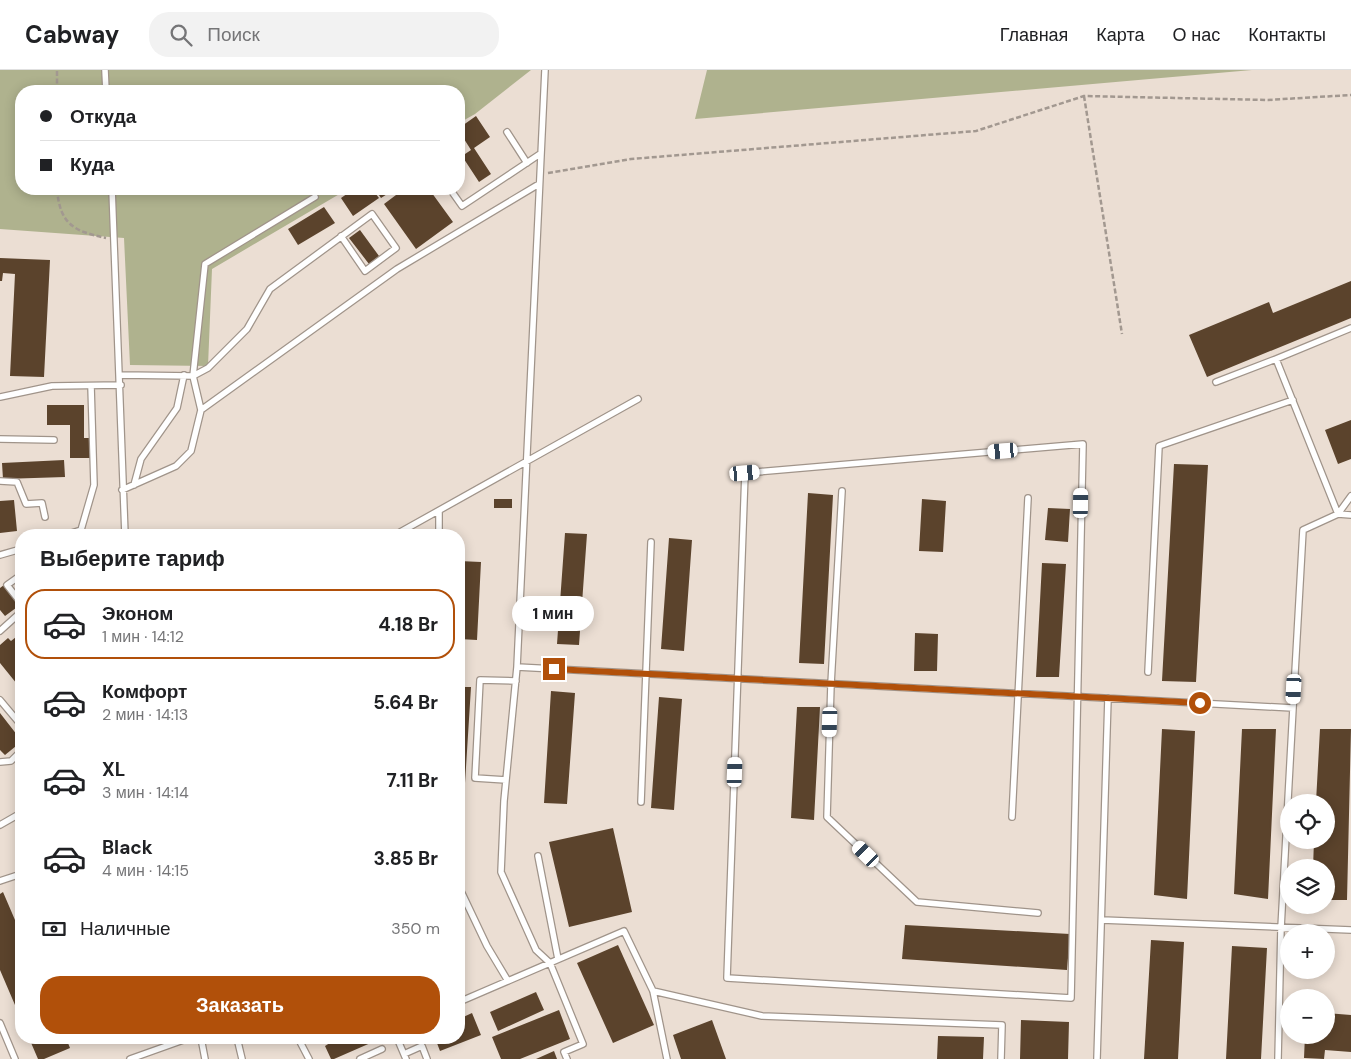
<!DOCTYPE html>
<html lang="ru">
<meta charset="utf-8">
<style>
:root{--surface:#fff;--page:#f2f2f2;--text:#202124;--muted:#757577;--line:#e0e0e0;--accent:#b1500a}
body{margin:0;font-family:"DM Sans",sans-serif;background:var(--page);color:var(--text);height:100vh;display:flex;flex-direction:column;font-size:19px;white-space:nowrap}
*{box-sizing:border-box;margin:0}
p{font-size:16px;color:var(--muted)}
.icon{flex:none;width:28px;height:28px;fill:none;stroke:currentColor;stroke-width:2;stroke-linecap:round;stroke-linejoin:round}
.map{position:relative;flex:1;overflow:hidden}
.panel{position:absolute;left:15px;top:459px;width:450px;height:515px;display:flex;flex-direction:column;background:var(--surface);border-radius:20px;box-shadow:0 2px 12px #0003}
.panel>*{flex:none}
.banner{position:absolute;left:15px;top:15px;width:450px;height:110px;border-radius:20px;box-shadow:0 2px 12px #0003;display:grid;align-content:center;height:110px;padding:0 25px;background:var(--surface)}
.controls{position:absolute;left:1280px;top:724px;display:grid;gap:10px}
.controls a{display:grid;place-items:center;width:55px;height:55px;border-radius:50%;background:var(--surface);box-shadow:0 2px 12px #0003;font-size:25px}
.end{position:absolute;width:22px;height:22px;margin:-11px;border:6px solid #b1500a;background:#fff;box-shadow:0 0 0 2px #fff}
.from{border-radius:50%}
.bubble{position:absolute;height:35px;border-radius:18px;background:var(--surface);box-shadow:0 2px 12px #0003;font-size:16px;font-weight:700;line-height:35px;text-align:center}
.car{position:absolute;width:15px;height:30px;margin:-15px -8px;border-radius:6px;box-shadow:0 0 4px 1px #0007;background:linear-gradient(#fff 24%,#345 0 40%,#fff 0 76%,#345 0 86%,#fff 0)}
.banner b{display:flex;align-items:center;gap:18px;height:48px;font-size:19px}
.banner b+b{border-top:1px solid var(--line)}
.banner i{width:12px;height:12px;background:var(--text)}
ul{padding:0;list-style:none}
li{display:flex;align-items:center;gap:15px;height:70px;margin:0 10px 8px;padding:0 15px;border:2px solid transparent;border-radius:20px}
li div{flex:1}
li b{display:block;font-size:19px}
li em{font-style:normal;font-weight:700}
li.current{border-color:var(--accent)}
li>.icon{width:45px;height:45px;stroke-width:1.5}
h2{padding:0 25px;font-size:22px;line-height:60px}
.pay{display:flex;align-items:center;gap:12px;height:55px;padding:0 25px;font-size:19px}
.pay p{margin-inline-start:auto}
.cta{display:flex;gap:10px;margin-top:auto;padding:10px 25px}
.cta a{flex:1;height:58px;border-radius:20px;background:var(--accent);color:#fff;font-size:20px;font-weight:700;line-height:58px;text-align:center}
header{display:flex;align-items:center;gap:30px;box-sizing:border-box;height:70px;padding:0 25px;background:var(--surface);border-bottom:1px solid var(--line)}
header strong{font-size:24px}
nav{display:flex;gap:28px;margin-inline-start:auto;font-size:18px}
.search{width:350px;height:45px;background:var(--page);display:flex;align-items:center;gap:12px;box-sizing:border-box;padding:0 18px;border-radius:20px;color:var(--muted);font-size:19px}
.map>svg:first-child{display:block}
</style>
<header>
<strong>Cabway</strong>
<div class="search"><svg class="icon" aria-label="search" viewBox="0 0 24 24"><circle cx="10" cy="10" r="6"/><path d="M15 15l6 6"/></svg>Поиск</div>
<nav><a>Главная</a><a>Карта</a><a>О нас</a><a>Контакты</a></nav>
</header>
<div class="map">
<svg width="1351" height="989" viewBox="0 0 1351 989">
<rect width="100%" height="100%" fill="#ebded3"/>
<path fill="#afb28e" d="M 0,0 L 531,0 L 475,44 L 459,53 L 459,21 L 21,21 L 21,119 L 348,119 L 212,199 L 208,296 L 130,295 L 124,168 L 0,159 Z
M 707,0 L 1252,0 L 695,49 Z"/>
<path fill="#5b432c" d="M 476,46 L 490,67 L 474,78 L 491,104 L 479,112 L 462,86 L 471,80 L 459,61 L 459,58 Z
M 354,119 L 372,119 L 379,128 L 353,146 L 341,128 Z
M 375,119 L 395,119 L 381,128 Z
M 404,119 L 429,119 L 453,152 L 416,179 L 384,134 Z
M 324,137 L 335,153 L 298,175 L 288,159 Z
M 360,160 L 379,186 L 369,194 L 349,168 Z
M 0,188 L 50,190 L 44,307 L 10,306 L 15,204 L 3,203 L 2,211 L 0,211 Z
M 1351,211 L 1351,248 L 1207,307 L 1189,265 L 1269,232 L 1273,243 Z
M 47,335 L 84,335 L 84,368 L 90,368 L 90,388 L 70,388 L 70,355 L 47,355 Z
M 1351,350 L 1351,389 L 1338,394 L 1325,360 Z
M 64,390 L 65,407 L 3,409 L 2,393 Z
M 1174,394 L 1208,395 L 1196,612 L 1162,611 Z
M 808,423 L 833,425 L 824,594 L 799,593 Z
M 494,429 L 512,429 L 512,438 L 494,438 Z
M 922,429 L 946,431 L 943,482 L 919,481 Z
M 14,430 L 17,461 L 0,463 L 0,431 Z
M 1048,438 L 1070,439 L 1068,472 L 1045,470 Z
M 565,463 L 587,464 L 579,575 L 557,574 Z
M 669,468 L 692,470 L 684,581 L 661,579 Z
M 459,491 L 481,492 L 477,570 L 459,569 Z
M 1042,493 L 1066,494 L 1059,607 L 1036,607 Z
M 4,515 L 20,535 L 5,546 L 0,540 L 0,518 Z
M 21,563 L 21,619 L 0,593 L 0,575 L 8,568 L 11,571 Z
M 915,563 L 938,564 L 937,601 L 914,601 Z
M 459,617 L 471,617 L 464,729 L 459,729 Z
M 551,621 L 575,623 L 567,734 L 544,733 Z
M 659,627 L 682,629 L 674,740 L 651,738 Z
M 797,637 L 820,637 L 814,750 L 791,748 Z
M 0,643 L 21,670 L 21,672 L 5,685 L 0,680 Z
M 1162,659 L 1195,661 L 1187,829 L 1154,825 Z
M 1242,659 L 1276,659 L 1268,829 L 1234,824 Z
M 1320,659 L 1351,659 L 1347,830 L 1326,830 L 1326,798 L 1313,798 L 1314,770 L 1326,770 L 1326,732 L 1316,732 Z
M 613,758 L 632,842 L 569,857 L 549,772 Z
M 3,822 L 21,864 L 21,949 L 0,900 L 0,824 Z
M 905,855 L 1070,864 L 1067,900 L 902,889 Z
M 1151,870 L 1184,872 L 1178,989 L 1144,989 Z
M 618,875 L 654,955 L 613,973 L 577,893 Z
M 1232,876 L 1267,878 L 1261,989 L 1226,989 Z
M 536,922 L 544,940 L 498,961 L 490,942 Z
M 559,940 L 570,969 L 520,989 L 501,989 L 492,967 Z
M 472,943 L 481,965 L 440,981 L 435,968 L 459,968 L 459,949 Z
M 1326,943 L 1351,945 L 1351,982 L 1325,980 L 1324,989 L 1304,988 L 1305,965 L 1326,965 Z
M 712,950 L 726,989 L 681,989 L 673,965 Z
M 1021,950 L 1069,952 L 1068,989 L 1020,989 Z
M 938,966 L 984,967 L 983,989 L 937,989 Z
M 29,968 L 66,968 L 70,978 L 44,989 L 38,989 Z
M 331,968 L 382,968 L 334,989 L 331,989 L 325,976 L 333,971 Z
M 554,981 L 557,989 L 536,989 Z"/>
<g fill="none" stroke-linecap="round" stroke-linejoin="round">
<defs>
<path id="lane" d="M 105,0 L 106,21
M 545,0 L 517,597 L 504,731 L 501,802 L 536,880 L 550,893 L 583,974 L 564,982 L 567,989
M 507,62 L 527,93
M 112,119 L 125,465
M 450,119 L 462,136 L 540,84
M 1276,289 L 1351,258
M 120,305 L 193,306 L 205,194 L 315,127
M 1216,312 L 1276,289 L 1338,444
M 0,327 L 52,316 L 121,315
M 201,340 L 397,199 L 539,114
M 0,369 L 54,370
M 1083,374 L 1071,928 L 727,908 L 745,403 Z
M 0,411 L 17,412 L 26,434 L 42,433 L 45,447
M 134,415 L 141,389 L 177,338 L 184,305
M 122,420 L 176,396 L 191,381 L 201,340 L 193,306 L 208,298 L 247,259 L 270,219 L 372,144 L 396,178 L 365,201 L 341,166
M 842,421 L 831,614 L 827,747 L 917,832 L 1038,843
M 439,441 L 439,465
M 1338,444 L 1351,426
M 65,465 L 81,460 L 94,415 L 91,316
M 395,465 L 638,329
M 0,485 L 21,479
M 21,505 L 7,515 L 21,533
M 0,561 L 21,542
M 517,597 L 1293,638 L 1303,460 L 1338,444 L 1351,445
M 1148,602 L 1159,376 L 1293,330
M 0,630 L 21,655
M 0,692 L 11,691 L 21,681
M 506,710 L 475,708 L 480,610 L 516,611
M 641,732 L 651,472
M 1012,747 L 1028,428
M 0,755 L 21,743
M 538,786 L 558,889
M 0,811 L 21,804
M 459,817 L 487,876 L 508,911
M 1102,850 L 1351,860
M 653,921 L 762,946 L 1002,955 L 1001,989
M 459,932 L 624,861 L 653,921 L 667,989
M 0,953 L 15,989
M 201,968 L 205,989
M 237,968 L 242,989
M 298,968 L 309,989
M 397,968 L 406,989
M 404,984 L 422,976 L 427,989
M 130,989 L 189,968
M 360,989 L 382,979
M 1097,989 L 1108,628
M 1278,989 L 1281,858 L 1293,638"/>
</defs>
<use href="#lane" stroke="#a0948a" stroke-width="8"/>
<path stroke="#a29890" stroke-width="2.5" stroke-dasharray="5 2.5" stroke-linecap="butt" d="M 57,21 L 57,0
M 1084,26 L 1122,264
M 548,103 L 631,89 L 976,61 L 1084,26 L 1268,30 L 1351,25
M 57,119 C 60,155 74,161 106,168"/>
<use href="#lane" stroke="#fff" stroke-width="5.5"/>
</g>
<g fill="none" stroke-linecap="round" stroke-linejoin="round">
<path stroke="#b1500a" stroke-width="6" d="M 554,599 L 1200,633"/>
</g>
</svg>
<div class="controls">
<a><svg class="icon" aria-label="locate" viewBox="0 0 24 24"><circle cx="12" cy="12" r="6"/><path d="M12 2v4M12 18v4M2 12h4M18 12h4"/></svg></a>
<a><svg class="icon" aria-label="layers" viewBox="0 0 24 24"><path d="M12 4l9 5-9 5-9-5zM3 14l9 5 9-5"/></svg></a>
<a>+</a>
<a>−</a>
</div>
<i class="end from" style="left:1200px;top:633px"></i>
<i class="end" style="left:554px;top:599px"></i>
<div class="bubble" style="left:512px;top:526px;width:82px">1 мин</div>
<i class="car" style="left:1003px;top:381px;rotate:265deg"></i>
<i class="car" style="left:745px;top:403px;rotate:85deg"></i>
<i class="car" style="left:1081px;top:433px;rotate:1deg"></i>
<i class="car" style="left:1294px;top:619px;rotate:183deg"></i>
<i class="car" style="left:830px;top:652px;rotate:182deg"></i>
<i class="car" style="left:735px;top:702px;rotate:2deg"></i>
<i class="car" style="left:866px;top:784px;rotate:314deg"></i>
<div class="banner">
<b><i class="from"></i>Откуда</b>
<b><i></i>Куда</b>
</div>
<section class="panel">
<h2>Выберите тариф</h2>
<ul>
<li class="current"><svg class="icon" aria-label="car" viewBox="0 0 24 24"><path d="M5 17H2v-5l4-1 3-4h7l3 4 3 1v5h-3M9 17h6M6 11h13"/><circle cx="7" cy="17" r="2"/><circle cx="17" cy="17" r="2"/></svg><div><b>Эконом</b><p>1 мин · 14:12</p></div><em>4.18 Br</em></li>
<li><svg class="icon" aria-label="car" viewBox="0 0 24 24"><path d="M5 17H2v-5l4-1 3-4h7l3 4 3 1v5h-3M9 17h6M6 11h13"/><circle cx="7" cy="17" r="2"/><circle cx="17" cy="17" r="2"/></svg><div><b>Комфорт</b><p>2 мин · 14:13</p></div><em>5.64 Br</em></li>
<li><svg class="icon" aria-label="car" viewBox="0 0 24 24"><path d="M5 17H2v-5l4-1 3-4h7l3 4 3 1v5h-3M9 17h6M6 11h13"/><circle cx="7" cy="17" r="2"/><circle cx="17" cy="17" r="2"/></svg><div><b>XL</b><p>3 мин · 14:14</p></div><em>7.11 Br</em></li>
<li><svg class="icon" aria-label="car" viewBox="0 0 24 24"><path d="M5 17H2v-5l4-1 3-4h7l3 4 3 1v5h-3M9 17h6M6 11h13"/><circle cx="7" cy="17" r="2"/><circle cx="17" cy="17" r="2"/></svg><div><b>Black</b><p>4 мин · 14:15</p></div><em>3.85 Br</em></li>
</ul>
<div class="pay"><svg class="icon" aria-label="cash" viewBox="0 0 24 24"><path d="M3 7h18v10H3z"/><circle cx="12" cy="12" r="2"/></svg>Наличные<p>350 m</p></div>
<div class="cta"><a>Заказать</a></div>
</section>
</div>
